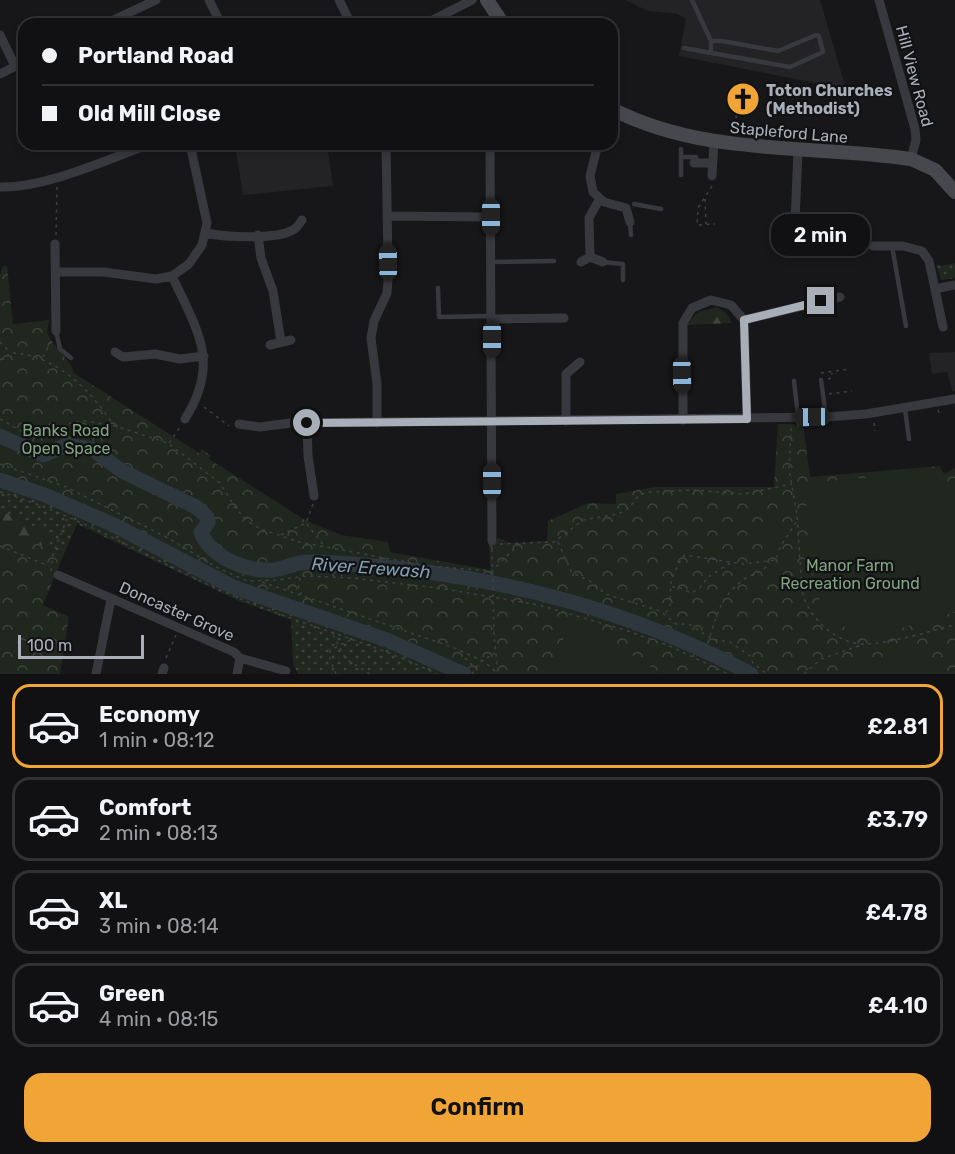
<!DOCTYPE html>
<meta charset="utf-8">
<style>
:root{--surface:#111113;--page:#1e1f21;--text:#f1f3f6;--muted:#9c9da0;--line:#303133;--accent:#f1a536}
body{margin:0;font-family:Rubik,sans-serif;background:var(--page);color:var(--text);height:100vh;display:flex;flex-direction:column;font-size:22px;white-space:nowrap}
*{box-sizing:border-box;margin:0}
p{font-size:20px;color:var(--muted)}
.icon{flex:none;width:33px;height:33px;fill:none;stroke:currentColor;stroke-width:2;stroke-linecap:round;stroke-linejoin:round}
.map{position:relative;height:674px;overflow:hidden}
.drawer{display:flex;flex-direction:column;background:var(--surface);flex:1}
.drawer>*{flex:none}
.top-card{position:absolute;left:18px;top:18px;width:600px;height:132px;border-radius:18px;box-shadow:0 3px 9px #0003,0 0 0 2px var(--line);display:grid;align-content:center;height:132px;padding:0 24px;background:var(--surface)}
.scale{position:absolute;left:18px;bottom:15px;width:126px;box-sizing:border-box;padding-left:6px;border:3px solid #a9afb8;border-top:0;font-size:16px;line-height:21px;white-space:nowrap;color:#a9afb8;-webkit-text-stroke:4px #121214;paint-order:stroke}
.end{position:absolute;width:27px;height:27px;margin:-14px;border:8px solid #a9afb8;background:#111;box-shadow:0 0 0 3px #111}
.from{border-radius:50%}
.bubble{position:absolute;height:42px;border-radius:18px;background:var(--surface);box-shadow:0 3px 9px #0003,0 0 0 2px var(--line);font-size:20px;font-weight:600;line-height:42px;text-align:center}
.car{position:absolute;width:18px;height:36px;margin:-18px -9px;border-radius:8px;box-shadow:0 0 4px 2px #0007;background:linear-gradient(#222 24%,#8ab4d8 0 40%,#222 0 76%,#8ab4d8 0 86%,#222 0)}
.top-card b{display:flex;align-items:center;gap:21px;height:57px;font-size:22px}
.top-card b+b{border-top:2px solid var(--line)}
.top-card i{width:15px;height:15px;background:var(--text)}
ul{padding:10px 0 0;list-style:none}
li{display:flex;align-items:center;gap:18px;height:84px;margin:0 12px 9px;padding:0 12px;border:3px solid var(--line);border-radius:18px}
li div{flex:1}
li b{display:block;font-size:22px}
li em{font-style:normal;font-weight:600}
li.on{border-color:var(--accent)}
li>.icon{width:54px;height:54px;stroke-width:1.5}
.button{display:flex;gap:12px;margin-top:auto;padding:12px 24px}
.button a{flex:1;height:69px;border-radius:18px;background:var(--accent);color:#111;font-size:24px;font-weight:600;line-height:69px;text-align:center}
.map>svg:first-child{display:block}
</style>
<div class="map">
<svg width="955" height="674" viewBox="0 0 955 674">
<defs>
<pattern id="grass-dots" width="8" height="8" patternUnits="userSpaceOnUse" patternTransform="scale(1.5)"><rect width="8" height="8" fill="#1f271f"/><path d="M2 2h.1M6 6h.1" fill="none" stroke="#3d443d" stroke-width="1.8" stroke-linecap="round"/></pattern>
<pattern id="forest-firs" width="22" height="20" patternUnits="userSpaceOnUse" patternTransform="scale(1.5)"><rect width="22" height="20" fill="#1f271f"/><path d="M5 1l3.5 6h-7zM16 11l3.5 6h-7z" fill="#3d443d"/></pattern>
<pattern id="park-crowns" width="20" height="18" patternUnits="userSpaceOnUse" patternTransform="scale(1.5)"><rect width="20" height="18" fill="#1f271f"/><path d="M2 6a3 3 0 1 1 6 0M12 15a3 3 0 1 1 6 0" fill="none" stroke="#3d443d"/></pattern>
</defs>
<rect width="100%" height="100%" fill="#171719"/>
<path fill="#232326" d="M 625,0 L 820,0 L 846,89 L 679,56 L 686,19 L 677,14 L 648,11 Z
M 235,144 L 327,144 L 333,186 L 243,195 Z
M 955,352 L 955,391 L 953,392 L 947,372 L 932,374 L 929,353 Z"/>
<path fill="url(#grass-dots)" d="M 936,263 L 941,266 L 955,263 L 955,278 L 941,280 Z
M 0,480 L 53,498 L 131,533 L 231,585 L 359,632 L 459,674 L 298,674 L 293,664 L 291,620 L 237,600 L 77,524 L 64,554 L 48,548 L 52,535 L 0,510 Z"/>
<path fill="url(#forest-firs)" d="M 717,307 L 726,313 L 732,323 L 687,325 L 697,313 Z
M 0,510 L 52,535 L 48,548 L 0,529 Z"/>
<path fill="url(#park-crowns)" d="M 3,266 L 7,266 L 13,324 L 49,320 C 49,325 46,331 48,334 C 54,349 71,359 74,373 L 199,453 L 202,450 L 211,455 L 209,459 L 305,520 L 341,535 L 388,542 L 390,552 L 490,570 L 489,541 L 496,541 L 498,538 L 511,543 L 547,541 L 548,521 L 588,503 L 616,504 L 616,494 L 655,487 L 774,487 L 778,424 L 803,424 L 810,477 L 940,466 L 944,474 L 955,468 L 955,674 L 459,674 L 359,632 L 231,585 L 131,533 L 53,498 L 0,480 L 0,274 Z
M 0,529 L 64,554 L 43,605 L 69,617 L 60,674 L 0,674 Z"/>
<path fill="#1f271f" d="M 932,472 L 939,481 L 955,486 L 955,612 L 905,627 L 859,635 L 827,617 L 815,588 L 806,508 L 809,491 L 819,482 Z
M 786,529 L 786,541 L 751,542 L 751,530 Z
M 574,621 L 663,674 L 543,674 Z
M 924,647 L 931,674 L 857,674 L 855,663 Z"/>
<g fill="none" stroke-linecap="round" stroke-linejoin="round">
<path stroke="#2d373d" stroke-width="15" d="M 0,436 L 43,455 L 67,445 L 92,449 L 122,471 L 196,507 L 207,517 L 208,523 L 201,532 C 210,557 247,572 273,570 C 282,569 291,565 299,563 C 311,561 324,562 336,563 C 482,572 622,605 751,674
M 0,480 L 45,495 L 116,526 L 233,587 L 387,640 L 464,674"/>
<path stroke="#3e4045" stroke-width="1.5" stroke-dasharray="3 4.5" stroke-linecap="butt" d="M 733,133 L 738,108
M 712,186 L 698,208 L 697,225 L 715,224
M 705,199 L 706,224
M 56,235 L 57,186
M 0,342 L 10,352
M 43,357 L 52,340
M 0,360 L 11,353 C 55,354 92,391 114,426
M 821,373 L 850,369
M 828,379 L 832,378 L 832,373
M 829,394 L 852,391
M 204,407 L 229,426
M 938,410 L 941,417
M 0,419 L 28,435 L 44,433 L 74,422 L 86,421 L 115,426 L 168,443 L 220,483 L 236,509 L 250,523 L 261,529 L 299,542 L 428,566 L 492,571 L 519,544
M 874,423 L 875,431
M 791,428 L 789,469 L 797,515 L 802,590 C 807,617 836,644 864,644 C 889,644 930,631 955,625
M 169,443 L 180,427
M 0,464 L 66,487 L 168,538 L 216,567 L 247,581 L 277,580 L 307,576 L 353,578 L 445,589 L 539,605 L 628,631 L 672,647 L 728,674
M 0,492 C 80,515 153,561 229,594 C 297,624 370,641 437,674
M 307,524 L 324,546
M 281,535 L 306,523 L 313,504
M 558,542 L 572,573 L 592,582 L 605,594 L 660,611 L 676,624 L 689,624 L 712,639 L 730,642 L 750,656 L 753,663 L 767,674
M 500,544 L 554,542 L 583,520 L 618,514 L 629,508 L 639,495 L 649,492 L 694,490 L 743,494 L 792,484
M 0,546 L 49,566
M 492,549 L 494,635 L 498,674
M 51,571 L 53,554 L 67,519
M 300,578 L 298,590 L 302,595
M 262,582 L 452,647 L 485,662 L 497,673
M 672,587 L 678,587 L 691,593 L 699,589 L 708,577 L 732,562
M 666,613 L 670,606 L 671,580 L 681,559 L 685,555 L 743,564 L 776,560 L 780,547 L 797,521
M 333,635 L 346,659 L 370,674
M 710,636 C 717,613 722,596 743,580 C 753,573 763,573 769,563
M 166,658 L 176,635
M 465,658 L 474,667
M 336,674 L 330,659 L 330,650 L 351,640
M 472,674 L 480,662 L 495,653
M 804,674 L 821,659 L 864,644"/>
<path stroke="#38393e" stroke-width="4.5" d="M 692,0 L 711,41 L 711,53
M 684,48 L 790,67 L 823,52 L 819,36 L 816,35 L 778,51 L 722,41 L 711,41
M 681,149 L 681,175
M 681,157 L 696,157 L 697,163
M 634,204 L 661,209
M 630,222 L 631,235
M 892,246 L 906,326
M 491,262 L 554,261
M 603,262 L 623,264 L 623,280
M 438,288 L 439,317 L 491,316
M 56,331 L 60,349 L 71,358
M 821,380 L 826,417
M 794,381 L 798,417
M 905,409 L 909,439"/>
<path stroke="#38393e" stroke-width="9" d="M 209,0 L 221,24
M 339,0 L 351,24
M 879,0 L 915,129 L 916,140 L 911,159
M 105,24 L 156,0
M 425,24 L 472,0
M 0,35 L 15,66
M 0,74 L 24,62
M 386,144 L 388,262
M 490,144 L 492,541
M 598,144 L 590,176 L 593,192 L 604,202 L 626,208 L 630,222
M 694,163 L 711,163
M 712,176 L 714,142
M 0,187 C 46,188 106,160 150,144
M 387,216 L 491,217
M 795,223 L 798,150
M 206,233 C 224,237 276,240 293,230 C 297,228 299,224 302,220
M 258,235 L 261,258 L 273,291 L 281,342
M 55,244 L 56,331
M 873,246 L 903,246 L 922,251 L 929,261 L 943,327
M 590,257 L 589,218 L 599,200
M 581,262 L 590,257 L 603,262
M 56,272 L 104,272 L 156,279 L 172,276 L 189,264 L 202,245 L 207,223 L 190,144
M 172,276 C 197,330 221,362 185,419
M 935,289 L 955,285
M 492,319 L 564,318
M 744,320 L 840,297
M 270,345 L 291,340
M 115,352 L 123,357 L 155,354 L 180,359 L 204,356
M 683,420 L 683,323 L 692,308 L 711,300 L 731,305 L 744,320 L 747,419
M 566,421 L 566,374 L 580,362
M 307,423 L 308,456 L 314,496
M 377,423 L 377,384 L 371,338 L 374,321 L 387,293 L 388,280
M 239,424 L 260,427 L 290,423 L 826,417 L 866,414 L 955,399
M 58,575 L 234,652 L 240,658 L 286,671
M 96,674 L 111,599
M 162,674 L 164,668
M 237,674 L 240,658"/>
<path stroke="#46484e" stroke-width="14" d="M 487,0 L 503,24
M 612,109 C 706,157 810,144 911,159 L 935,170 L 955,192"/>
</g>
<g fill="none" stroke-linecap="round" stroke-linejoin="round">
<path stroke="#a9afb8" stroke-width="8" d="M 307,423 L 747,419 L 744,320 L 821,301"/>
</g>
<defs>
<symbol id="church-disc" viewBox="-11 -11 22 22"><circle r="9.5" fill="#f1a536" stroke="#121214"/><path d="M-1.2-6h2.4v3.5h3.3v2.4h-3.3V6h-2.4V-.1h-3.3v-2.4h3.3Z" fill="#111"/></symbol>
</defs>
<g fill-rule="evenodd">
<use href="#church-disc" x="724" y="80" width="38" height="38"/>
</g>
<g text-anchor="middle" stroke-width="4.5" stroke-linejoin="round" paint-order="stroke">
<g font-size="16" fill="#a9afb8" stroke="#121214">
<text transform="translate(915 76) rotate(75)" y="6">Hill View Road</text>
<text transform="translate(789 132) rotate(5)" y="6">Stapleford Lane</text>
<text transform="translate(177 611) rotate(24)" y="6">Doncaster Grove</text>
</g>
<g font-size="16" font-weight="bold" fill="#a9afb8" stroke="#121214" text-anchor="start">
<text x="766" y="96">Toton Churches<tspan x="766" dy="18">(Methodist)</tspan></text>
</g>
<g font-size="16" fill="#80a380" stroke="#121214">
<text x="66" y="436">Banks Road<tspan x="66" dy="18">Open Space</tspan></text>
<text x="850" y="571">Manor Farm<tspan x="850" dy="18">Recreation Ground</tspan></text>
</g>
<g font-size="18" font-style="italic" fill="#809fb3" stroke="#121214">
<text transform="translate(371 568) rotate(4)" y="6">River Erewash</text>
</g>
</g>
</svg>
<div class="scale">100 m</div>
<i class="end from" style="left:307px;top:423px"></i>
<i class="end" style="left:821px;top:301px"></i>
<div class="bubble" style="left:771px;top:214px;width:99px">2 min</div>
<i class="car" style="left:491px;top:217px;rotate:180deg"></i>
<i class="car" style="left:388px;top:262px;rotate:359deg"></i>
<i class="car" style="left:492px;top:339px;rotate:180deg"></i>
<i class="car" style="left:682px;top:375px;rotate:179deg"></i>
<i class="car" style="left:812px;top:417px;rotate:269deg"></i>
<i class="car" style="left:492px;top:481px;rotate:0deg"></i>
<div class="top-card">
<b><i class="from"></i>Portland Road</b>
<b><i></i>Old Mill Close</b>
</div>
</div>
<section class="drawer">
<ul>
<li class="on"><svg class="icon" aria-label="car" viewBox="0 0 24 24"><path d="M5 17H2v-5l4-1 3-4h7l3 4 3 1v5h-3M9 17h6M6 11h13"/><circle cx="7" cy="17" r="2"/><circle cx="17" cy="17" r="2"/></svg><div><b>Economy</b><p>1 min · 08:12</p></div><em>£2.81</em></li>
<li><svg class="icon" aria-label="car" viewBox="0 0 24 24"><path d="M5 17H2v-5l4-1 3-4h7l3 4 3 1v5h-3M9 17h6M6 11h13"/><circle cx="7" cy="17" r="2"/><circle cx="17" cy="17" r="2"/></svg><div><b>Comfort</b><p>2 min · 08:13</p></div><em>£3.79</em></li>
<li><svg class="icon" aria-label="car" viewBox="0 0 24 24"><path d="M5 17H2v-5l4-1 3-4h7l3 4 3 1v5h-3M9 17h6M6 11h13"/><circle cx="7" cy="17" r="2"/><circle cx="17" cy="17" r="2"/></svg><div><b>XL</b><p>3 min · 08:14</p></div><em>£4.78</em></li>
<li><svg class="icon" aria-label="car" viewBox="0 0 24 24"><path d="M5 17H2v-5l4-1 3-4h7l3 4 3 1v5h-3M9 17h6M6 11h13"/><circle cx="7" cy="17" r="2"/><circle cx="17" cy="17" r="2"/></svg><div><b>Green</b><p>4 min · 08:15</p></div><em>£4.10</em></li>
</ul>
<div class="button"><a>Confirm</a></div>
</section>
